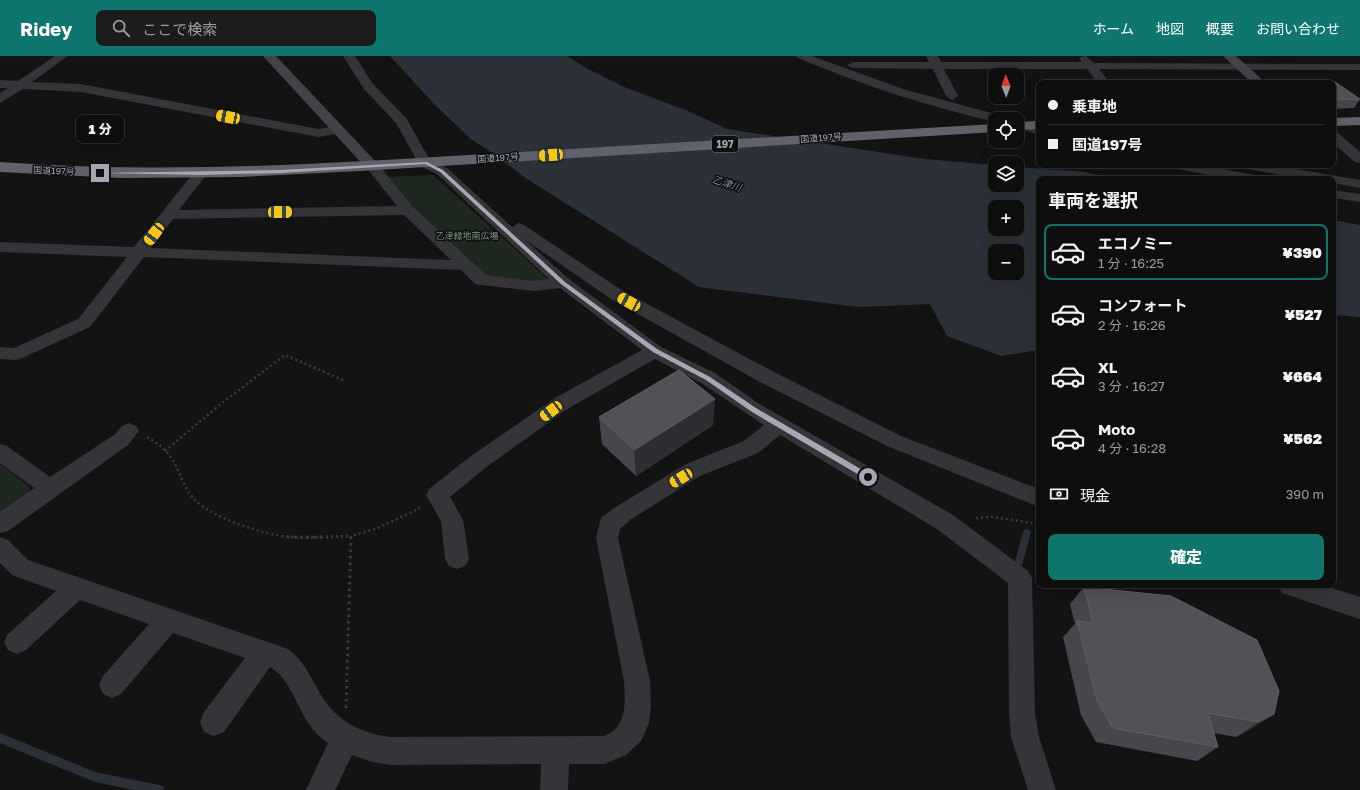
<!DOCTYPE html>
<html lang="ja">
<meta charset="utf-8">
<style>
:root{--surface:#0e0e0f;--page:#1c1c1d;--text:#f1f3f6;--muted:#9b9c9e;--line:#2e2e2f;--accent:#0f766e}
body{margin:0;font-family:"Golos Text","Noto Sans JP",sans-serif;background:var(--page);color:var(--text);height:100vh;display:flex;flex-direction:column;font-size:15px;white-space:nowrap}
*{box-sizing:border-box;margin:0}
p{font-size:13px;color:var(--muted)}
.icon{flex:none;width:22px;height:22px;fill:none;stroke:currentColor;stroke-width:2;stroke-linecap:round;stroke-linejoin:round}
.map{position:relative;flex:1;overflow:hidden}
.side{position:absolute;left:1036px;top:120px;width:300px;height:412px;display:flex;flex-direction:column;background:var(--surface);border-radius:8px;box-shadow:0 4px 16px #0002,0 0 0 1px var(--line)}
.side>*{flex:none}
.top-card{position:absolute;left:1036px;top:24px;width:300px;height:88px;border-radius:8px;box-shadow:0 4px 16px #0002,0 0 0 1px var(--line);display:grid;align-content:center;height:88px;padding:0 12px;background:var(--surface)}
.needle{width:26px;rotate:359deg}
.fabs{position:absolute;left:988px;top:12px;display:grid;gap:8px}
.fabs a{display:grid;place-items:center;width:36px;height:36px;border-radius:8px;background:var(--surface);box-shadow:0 4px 16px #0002,0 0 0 1px var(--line);font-size:20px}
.end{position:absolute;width:18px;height:18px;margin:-9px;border:5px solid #a5a7b4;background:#111;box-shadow:0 0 0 2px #111}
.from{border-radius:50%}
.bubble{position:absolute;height:28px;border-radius:8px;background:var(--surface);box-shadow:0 4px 16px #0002,0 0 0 1px var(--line);font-size:13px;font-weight:800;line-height:28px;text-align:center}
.car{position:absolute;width:12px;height:24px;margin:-12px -6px;border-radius:5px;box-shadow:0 0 3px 1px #0007;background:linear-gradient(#f5c518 24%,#345 0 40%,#f5c518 0 76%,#345 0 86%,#f5c518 0)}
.top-card b{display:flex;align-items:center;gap:14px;height:38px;font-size:15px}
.top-card b+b{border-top:1px solid var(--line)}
.top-card i{width:10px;height:10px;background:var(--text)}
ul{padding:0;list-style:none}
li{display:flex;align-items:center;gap:12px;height:56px;margin:0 8px 6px;padding:0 4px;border:2px solid transparent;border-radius:8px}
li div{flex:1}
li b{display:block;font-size:15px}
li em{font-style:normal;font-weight:800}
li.selected{border-color:var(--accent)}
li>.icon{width:36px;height:36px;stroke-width:1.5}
h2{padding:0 12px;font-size:18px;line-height:48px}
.pay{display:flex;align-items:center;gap:10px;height:44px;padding:0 12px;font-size:15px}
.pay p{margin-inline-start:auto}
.button{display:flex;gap:8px;margin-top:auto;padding:8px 12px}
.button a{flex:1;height:46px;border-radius:8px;background:var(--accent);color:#fff;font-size:16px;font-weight:800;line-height:46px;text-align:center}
header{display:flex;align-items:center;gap:24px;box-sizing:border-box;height:56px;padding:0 20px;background:var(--accent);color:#fff}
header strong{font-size:19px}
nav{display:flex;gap:22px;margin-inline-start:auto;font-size:14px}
.search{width:280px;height:36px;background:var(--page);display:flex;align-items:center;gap:10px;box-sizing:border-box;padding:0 14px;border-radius:8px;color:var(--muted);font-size:15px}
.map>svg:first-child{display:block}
</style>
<header>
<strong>Ridey</strong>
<div class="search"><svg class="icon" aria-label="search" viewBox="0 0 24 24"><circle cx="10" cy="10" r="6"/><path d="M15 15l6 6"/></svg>ここで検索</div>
<nav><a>ホーム</a><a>地図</a><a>概要</a><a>お問い合わせ</a></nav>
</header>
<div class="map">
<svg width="1360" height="734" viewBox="0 0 1360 734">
<rect width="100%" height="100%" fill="#131314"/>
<path fill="#1f2721" d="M 433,119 L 551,226 L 483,222 L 383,121 Z
M 0,408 L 30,431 L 29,438 L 0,457 Z"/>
<path fill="#2c3139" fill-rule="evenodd" d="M 390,0 L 567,0 L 584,11 L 624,31 L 688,55 L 727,73 L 924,103 L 995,109 L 995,129 L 1017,129 L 1017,111 L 1085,116 L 1114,123 L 1039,123 L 1039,294 L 1001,300 L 947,280 L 930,248 L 859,251 L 699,231 L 527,123 L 491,96 L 472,84 L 435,49 ZM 995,151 L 1017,151 L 1017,173 L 995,173 ZM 995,195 L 1017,195 L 1017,217 L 995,217 Z
M 1333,164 L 1360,169 L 1360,261 L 1333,259 Z"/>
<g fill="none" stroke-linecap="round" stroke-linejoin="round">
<path fill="#2c3139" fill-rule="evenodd" d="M 1027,473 L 1030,474 L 1031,476 L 1023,506 L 1022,509 L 1019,510 L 1016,509 L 1015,506 L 1023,476 L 1024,474 Z
M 0,677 L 95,716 L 159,729 L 163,730 L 164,734 L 134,734 L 95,726 L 0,687 Z"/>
<path stroke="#3a3b40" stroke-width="2.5" stroke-dasharray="2 3" stroke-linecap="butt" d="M 147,381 C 157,387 166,393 172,403 C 180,416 184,432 194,443 C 212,462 264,479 290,481 C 310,483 331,480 351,480
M 165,395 L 217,351 L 285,299 L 345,325
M 976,462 L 992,461 L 1039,468
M 351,482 L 351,480 L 378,472 L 420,452"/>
<path stroke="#3a3b40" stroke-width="3" stroke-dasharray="2.5 4" stroke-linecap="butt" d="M 287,481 L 328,481
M 346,652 L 351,481"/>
<path fill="#343439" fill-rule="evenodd" d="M 55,0 L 68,0 L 32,26 L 81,28 L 318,73 L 337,70 L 343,74 L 342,77 L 318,81 L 81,36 L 23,33 L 0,47 L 0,37 L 8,32 L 0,32 L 0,24 L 18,25 Z
M 343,0 L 355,0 L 373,28 L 406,62 L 430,104 L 447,112 L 512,171 L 519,167 L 524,169 L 623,235 L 774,316 L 901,380 L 1039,433 L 1039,451 L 887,390 L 760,326 L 611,243 L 524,183 L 569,223 L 661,291 L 715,317 L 761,349 L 953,459 L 1028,515 L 1032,522 L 1035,657 L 1039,681 L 1056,734 L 1028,734 L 1011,681 L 1009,657 L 1008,527 L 937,473 L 780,379 L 758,397 L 700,420 L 630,464 L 620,473 L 618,482 L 650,625 L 651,648 L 649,667 L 641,685 L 626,699 L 604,708 L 569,708 L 568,734 L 540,734 L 541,708 L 391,709 L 372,706 L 352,699 L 335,734 L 306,734 L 328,687 C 296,666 298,628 270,611 L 224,676 L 214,680 L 204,676 L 200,666 L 204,656 L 245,602 L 173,577 L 121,638 L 112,642 L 103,638 L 99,629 L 103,620 L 149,568 L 80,544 L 26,594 L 17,598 L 8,594 L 4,586 L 8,578 L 56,535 L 12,519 L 0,507 L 0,481 L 8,484 L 28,504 L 288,593 C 303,604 308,616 317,632 C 333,663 358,677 391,681 L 604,680 C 628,671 625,646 624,625 L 596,482 L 601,462 L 614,452 L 686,408 L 744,385 L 764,369 L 701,327 L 655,303 L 569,352 L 485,412 L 450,441 L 463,464 L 469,503 L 465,510 L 457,513 L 449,510 L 445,503 L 441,465 L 426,439 L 429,433 L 471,400 L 555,342 L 642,294 L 560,232 L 534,235 L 481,229 L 475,228 L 461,214 L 144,201 L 90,271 L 22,302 L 16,304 L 0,303 L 0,291 L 14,292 L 78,263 L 127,201 L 0,196 L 0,186 L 134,191 L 195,115 L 205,115 L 207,118 L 179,154 L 397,150 L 365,110 L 367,107 L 377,107 L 413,151 L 486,219 L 534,225 L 549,223 L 437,118 L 420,110 L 396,67 L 364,33 ZM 404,159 L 451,204 L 151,192 L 173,163 Z
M 796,0 L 812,0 L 903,33 L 1002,60 L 1004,63 L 995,63 L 995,66 C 927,50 862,29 798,2 Z
M 926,0 L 938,0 L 941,6 L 1082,6 L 1079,3 L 1081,1 L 1086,0 L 1094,7 L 1360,8 L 1360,14 L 1099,13 L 1110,27 L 1098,27 L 1087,13 L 944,13 L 958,40 L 952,44 L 946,40 L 933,13 L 853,12 L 847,9 L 853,6 L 929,6 Z
M 1017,63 L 1039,71 L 1039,79 L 1017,71 Z
M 1333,76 L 1338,77 L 1360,96 L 1360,107 L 1355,106 L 1333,87 Z
M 1171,109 L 1201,109 L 1254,119 L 1259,120 L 1261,123 L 1231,123 L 1178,113 L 1173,112 Z
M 1240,109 L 1272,109 L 1360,124 L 1360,132 L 1333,127 L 1333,123 L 1306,123 L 1247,113 L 1242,112 Z
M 1333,134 L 1360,138 L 1360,146 L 1333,142 Z
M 129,367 L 136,370 L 139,375 L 128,389 L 8,475 L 0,477 L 0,456 L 34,432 L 0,407 L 0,388 L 7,390 L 50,421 L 114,379 L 122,370 Z
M 1278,529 L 1323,529 L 1360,541 L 1360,563 L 1282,537 Z"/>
<path fill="#424349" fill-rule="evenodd" d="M 263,0 L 276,0 L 377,107 L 380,110 L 377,113 L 367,113 Z
M 1223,0 L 1236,0 L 1266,27 L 1252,27 Z"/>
<path fill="#60616a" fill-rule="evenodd" d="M 1360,61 L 1360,69 L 1333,70 L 1333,62 Z
M 1039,65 L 1039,73 L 1017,74 L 1017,66 Z
M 995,68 L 995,76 L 360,115 L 240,121 L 120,122 L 0,116 L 0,106 C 164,118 321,108 485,98 C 655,88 825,78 995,68 Z"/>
</g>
<path fill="#46474c" d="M 1307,26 L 1335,26 L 1360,43 L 1354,52 L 1333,53 L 1333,27 L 1307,27 Z
M 599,361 L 713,369 L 636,420 L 602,388 Z
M 1084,531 L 1274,658 L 1251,673 L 1236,681 L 1213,677 L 1218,691 L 1197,705 L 1096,686 L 1081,659 L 1063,581 L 1075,568 L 1070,548 Z"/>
<path fill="#2d2e31" d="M 715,343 L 713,369 L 636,420 L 634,394 Z
M 1274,658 L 1251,673 L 1236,681 L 1258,666 Z"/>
<path fill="#505257" stroke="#5e5f66" d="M 1307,26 L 1335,26 L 1360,43 L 1333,44 L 1333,27 L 1308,27 Z
M 679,314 L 715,343 L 634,394 L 599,361 Z
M 1084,531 L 1171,540 L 1257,584 L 1279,635 L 1274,658 L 1258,666 L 1208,657 L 1218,691 L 1113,672 L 1097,645 L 1077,565 L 1093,567 Z"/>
<path fill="#a5a7b4" d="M 427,106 L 443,114 L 565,226 L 657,293 L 710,321 L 756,352 L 871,419 L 871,423 L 866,423 L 752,356 L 706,324 L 653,296 L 561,228 L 440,116 L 425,108 L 280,117 L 200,119 L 97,117 L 280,114 Z"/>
<g text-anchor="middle" stroke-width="3" stroke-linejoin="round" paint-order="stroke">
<g font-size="9" fill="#a5a7b4" stroke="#0e0e0f">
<text transform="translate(821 82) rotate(-4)" y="3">国道197号</text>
<text transform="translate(498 102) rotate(-4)" y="3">国道197号</text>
<text transform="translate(54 115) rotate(3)" y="3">国道197号</text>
</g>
<g font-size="9" fill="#7d9e85" stroke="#0e0e0f">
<text x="467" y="183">乙津緑地南広場</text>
</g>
<rect fill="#0e0e0f" stroke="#787982" stroke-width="1" x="712" y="80" width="26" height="16" rx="3"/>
<g font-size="10" font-weight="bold" fill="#a5a7b4">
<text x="725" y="92">197</text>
</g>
<g font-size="10" font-style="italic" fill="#7e8fad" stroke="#0e0e0f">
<text transform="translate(727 127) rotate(18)" y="4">乙津川</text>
</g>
</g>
</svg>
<div class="fabs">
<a><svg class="needle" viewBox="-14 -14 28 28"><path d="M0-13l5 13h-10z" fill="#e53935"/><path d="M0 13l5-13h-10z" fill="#9b9c9e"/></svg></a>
<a><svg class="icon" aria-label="locate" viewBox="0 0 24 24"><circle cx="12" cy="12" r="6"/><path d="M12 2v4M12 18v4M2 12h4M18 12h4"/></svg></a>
<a><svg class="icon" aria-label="layers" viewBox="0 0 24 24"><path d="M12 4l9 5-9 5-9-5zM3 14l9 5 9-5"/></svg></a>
<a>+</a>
<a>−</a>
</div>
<i class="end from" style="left:868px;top:421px"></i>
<i class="end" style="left:100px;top:117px"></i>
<div class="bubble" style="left:76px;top:59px;width:48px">1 分</div>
<i class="car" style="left:228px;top:61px;rotate:281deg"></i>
<i class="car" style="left:551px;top:99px;rotate:266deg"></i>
<i class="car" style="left:280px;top:156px;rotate:89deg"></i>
<i class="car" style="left:154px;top:178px;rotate:218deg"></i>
<i class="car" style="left:629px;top:246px;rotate:299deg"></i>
<i class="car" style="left:551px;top:355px;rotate:233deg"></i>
<i class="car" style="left:681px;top:422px;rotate:239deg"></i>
<div class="top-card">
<b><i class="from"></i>乗車地</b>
<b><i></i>国道197号</b>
</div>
<section class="side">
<h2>車両を選択</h2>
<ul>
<li class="selected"><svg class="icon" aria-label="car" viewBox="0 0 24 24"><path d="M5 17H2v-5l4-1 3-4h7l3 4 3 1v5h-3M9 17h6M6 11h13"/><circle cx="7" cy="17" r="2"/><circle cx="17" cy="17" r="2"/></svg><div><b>エコノミー</b><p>1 分 · 16:25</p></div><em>¥390</em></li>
<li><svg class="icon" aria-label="car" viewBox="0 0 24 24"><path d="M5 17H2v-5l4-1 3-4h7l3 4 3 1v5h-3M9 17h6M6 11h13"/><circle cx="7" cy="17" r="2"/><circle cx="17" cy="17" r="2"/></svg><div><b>コンフォート</b><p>2 分 · 16:26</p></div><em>¥527</em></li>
<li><svg class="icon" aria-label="car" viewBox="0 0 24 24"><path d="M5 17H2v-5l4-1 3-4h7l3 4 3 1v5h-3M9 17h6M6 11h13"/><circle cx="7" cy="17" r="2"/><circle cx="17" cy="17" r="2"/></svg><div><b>XL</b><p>3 分 · 16:27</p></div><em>¥664</em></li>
<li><svg class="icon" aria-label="car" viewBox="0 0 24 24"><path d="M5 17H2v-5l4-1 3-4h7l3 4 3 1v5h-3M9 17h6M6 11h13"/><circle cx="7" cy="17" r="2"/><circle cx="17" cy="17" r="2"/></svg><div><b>Moto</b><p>4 分 · 16:28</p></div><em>¥562</em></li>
</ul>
<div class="pay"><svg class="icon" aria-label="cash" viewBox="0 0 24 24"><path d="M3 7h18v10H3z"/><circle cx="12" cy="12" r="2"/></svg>現金<p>390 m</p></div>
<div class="button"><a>確定</a></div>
</section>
</div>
